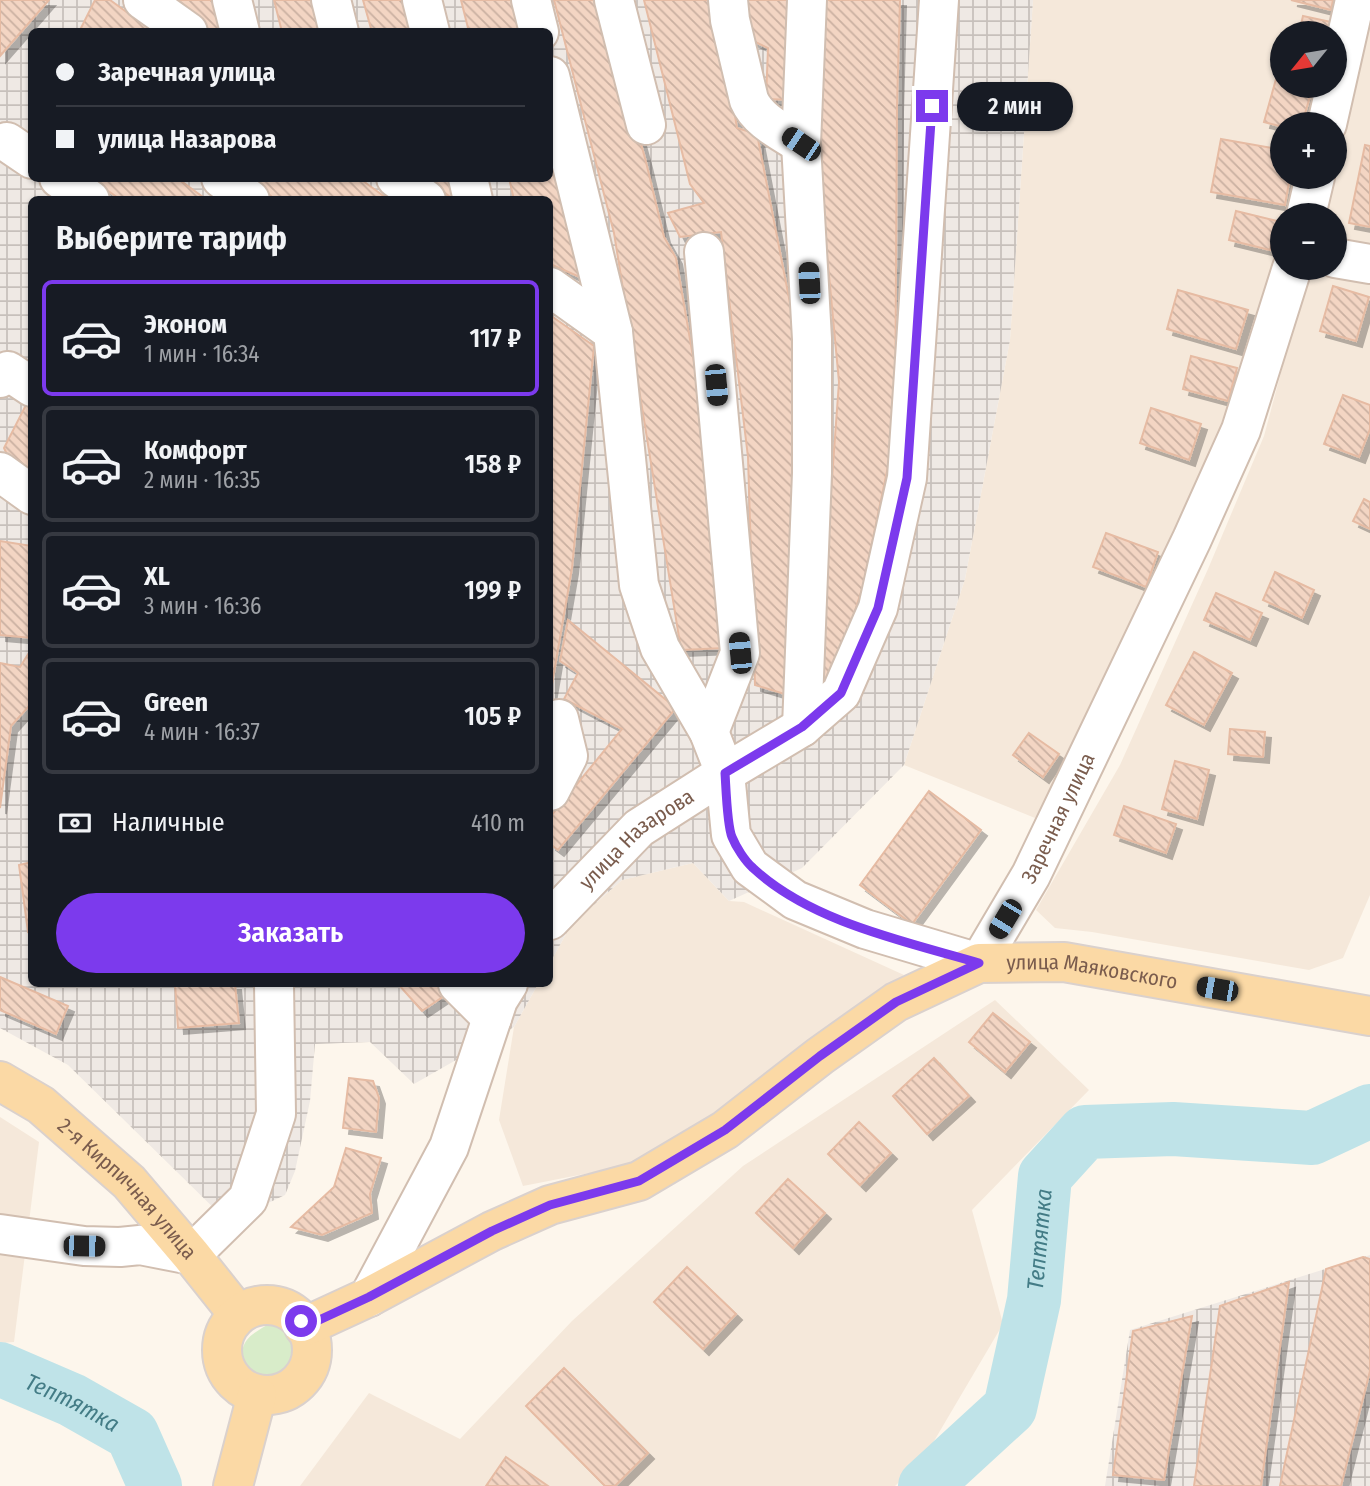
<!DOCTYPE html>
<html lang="ru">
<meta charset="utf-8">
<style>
:root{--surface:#171b24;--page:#20242c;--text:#f1f3f6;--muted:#9ea1a6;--line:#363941;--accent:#7c3aed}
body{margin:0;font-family:"Fira Sans Condensed",sans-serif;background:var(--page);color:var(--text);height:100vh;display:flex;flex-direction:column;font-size:26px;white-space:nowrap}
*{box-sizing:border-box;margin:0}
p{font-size:23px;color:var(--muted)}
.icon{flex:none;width:38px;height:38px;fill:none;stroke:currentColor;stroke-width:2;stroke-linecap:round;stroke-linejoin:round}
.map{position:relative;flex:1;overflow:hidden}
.sheet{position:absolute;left:28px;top:196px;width:525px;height:791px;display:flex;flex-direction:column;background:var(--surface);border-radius:10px;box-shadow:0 2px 5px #0004}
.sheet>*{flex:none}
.banner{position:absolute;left:28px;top:28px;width:525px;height:154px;border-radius:10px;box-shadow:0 2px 5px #0004;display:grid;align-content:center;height:154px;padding:0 28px;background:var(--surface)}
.needle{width:46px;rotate:240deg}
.fabs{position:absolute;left:1270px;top:21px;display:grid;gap:14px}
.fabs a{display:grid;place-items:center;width:77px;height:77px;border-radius:50%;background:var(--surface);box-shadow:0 2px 5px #0004;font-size:35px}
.end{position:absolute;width:32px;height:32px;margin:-16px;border:9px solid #7c3aed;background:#fff;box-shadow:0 0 0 4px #fff}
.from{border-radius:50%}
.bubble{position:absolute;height:49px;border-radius:24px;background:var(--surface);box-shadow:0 2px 5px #0004;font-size:23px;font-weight:600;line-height:49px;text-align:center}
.car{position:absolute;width:21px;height:42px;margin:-21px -10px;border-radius:9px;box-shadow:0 0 5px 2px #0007;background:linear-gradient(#222 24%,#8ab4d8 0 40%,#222 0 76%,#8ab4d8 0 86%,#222 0)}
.banner b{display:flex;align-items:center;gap:24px;height:66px;font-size:26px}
.banner b+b{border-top:2px solid var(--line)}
.banner i{width:18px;height:18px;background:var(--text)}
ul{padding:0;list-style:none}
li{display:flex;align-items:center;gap:21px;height:116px;margin:0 14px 10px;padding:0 14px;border:4px solid var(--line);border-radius:10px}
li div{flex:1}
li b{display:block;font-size:26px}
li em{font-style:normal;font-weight:600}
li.active{border-color:var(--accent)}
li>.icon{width:63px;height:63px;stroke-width:1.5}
h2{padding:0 28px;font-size:32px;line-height:84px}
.pay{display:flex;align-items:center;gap:18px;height:77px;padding:0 28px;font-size:26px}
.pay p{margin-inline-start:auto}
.button{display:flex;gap:14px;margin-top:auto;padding:14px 28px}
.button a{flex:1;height:80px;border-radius:42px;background:var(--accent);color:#fff;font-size:28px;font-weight:600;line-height:80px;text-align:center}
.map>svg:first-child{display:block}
</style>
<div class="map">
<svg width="1370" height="1486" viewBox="0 0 1370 1486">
<defs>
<pattern id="industrial-grid" width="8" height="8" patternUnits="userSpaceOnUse" patternTransform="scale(1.75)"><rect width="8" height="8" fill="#efe9e4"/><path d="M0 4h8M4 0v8" fill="none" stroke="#c7c0bb"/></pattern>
<pattern id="building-back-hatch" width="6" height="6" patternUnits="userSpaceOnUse" patternTransform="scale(1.75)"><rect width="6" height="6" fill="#f3d5c3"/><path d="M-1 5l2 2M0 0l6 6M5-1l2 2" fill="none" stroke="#cab0a1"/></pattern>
<filter id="shadow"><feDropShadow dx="6" dy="6" stdDeviation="0" flood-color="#0004"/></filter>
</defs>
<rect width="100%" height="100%" fill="#fdf6ec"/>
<path fill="#f5e8da" d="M 1033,0 L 1345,0 L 1334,33 L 1283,33 L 1283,86 L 1321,86 L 1313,124 L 1283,124 L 1283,177 L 1301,177 L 1293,215 L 1283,215 L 1283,256 L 1229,431 L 1143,611 L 1035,818 L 904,765 L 965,579 L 1010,340 Z
M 1370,0 L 1370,895 L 1343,958 L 1309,970 L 1092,932 L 1055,928 L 1036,910 L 1120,765 L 1208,569 L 1264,436 L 1309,268 L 1335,268 L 1335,215 L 1321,215 L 1329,177 L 1335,177 L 1335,148 L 1362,25 Z
M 693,863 L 729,901 L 744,902 L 904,975 L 725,1114 L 635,1164 L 523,1186 L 499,1120 L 514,1027 L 538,984 L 550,984 L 550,963 L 571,925 L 622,880 Z
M 995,1000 L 1089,1090 L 972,1210 L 1003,1324 L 924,1458 L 895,1486 L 300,1486 L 369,1393 L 460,1439 L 572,1321 L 743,1166 Z
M 0,1117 L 39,1142 L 14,1342 L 0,1343 Z"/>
<path fill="url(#industrial-grid)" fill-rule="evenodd" d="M 0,0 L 1033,0 L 1010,340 L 965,579 L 904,765 L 802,868 L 729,901 L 693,863 L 622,880 L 571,925 L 550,963 L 550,200 L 32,200 L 32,984 L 538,984 L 514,1027 L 414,1084 L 370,1042 L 315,1044 L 310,1101 L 295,1171 L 285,1195 L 228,1222 L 68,1065 L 0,1028 ZM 32,32 L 550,32 L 550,178 L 32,178 Z
M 1370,1255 L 1370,1486 L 1105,1486 L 1130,1330 Z"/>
<path fill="#d8ecc9" d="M 271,1323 C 317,1330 308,1391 268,1382 C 263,1381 257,1381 253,1378 C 247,1375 246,1370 244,1364 C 237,1341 253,1333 271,1323 Z"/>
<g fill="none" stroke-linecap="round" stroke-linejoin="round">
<g stroke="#bfe3e8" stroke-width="54">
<path id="s1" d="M 0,1369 L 72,1400 L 132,1434 L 155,1486"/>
<path id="s2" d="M 925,1486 L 1010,1408 L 1034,1300 L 1045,1176 L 1085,1132 L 1173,1129 L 1312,1138 L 1370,1111"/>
</g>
</g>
<path fill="url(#building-back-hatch)" stroke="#e6bba3" stroke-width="2" filter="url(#shadow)" d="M 0,0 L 49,0 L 0,56 Z
M 95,0 L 110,0 L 154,32 L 79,32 Z
M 179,0 L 220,0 L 228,32 L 212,32 L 183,12 Z
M 274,0 L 314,0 L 322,32 L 282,32 Z
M 363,0 L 406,0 L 414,32 L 372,32 Z
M 461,0 L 512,0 L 519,32 L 469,32 Z
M 554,0 L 602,0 L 646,162 L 664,237 L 676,258 L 701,403 L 725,648 L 681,650 L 614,233 Z
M 644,0 L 716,0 L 737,128 L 757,134 L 798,344 L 791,696 L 755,685 L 748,457 L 721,232 L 680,237 L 668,213 L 704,203 L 690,184 Z
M 746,0 L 795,0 L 795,100 L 766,99 L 768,48 L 749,39 Z
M 819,0 L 900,0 L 897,106 L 895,433 L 863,586 L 833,678 L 817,686 L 839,382 L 815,126 Z
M 1291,0 L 1333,0 L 1331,10 Z
M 1303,16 L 1331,22 L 1329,33 L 1299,33 Z
M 1278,72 L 1283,73 L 1283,86 L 1313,86 L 1302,124 L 1283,124 L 1283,127 L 1264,122 Z
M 1221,139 L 1283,150 L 1283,177 L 1290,177 L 1285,205 L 1211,192 Z
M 1365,145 L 1370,146 L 1370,227 L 1349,223 Z
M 550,151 L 582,278 L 550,264 L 550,200 L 514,200 L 509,178 L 550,178 Z
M 90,178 L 177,178 L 207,200 L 121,200 Z
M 248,178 L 359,178 L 389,200 L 276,200 Z
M 425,178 L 453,178 L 454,200 Z
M 1236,211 L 1277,221 L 1270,250 L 1229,240 Z
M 1333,286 L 1369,297 L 1356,341 L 1320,331 Z
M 1178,290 L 1248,310 L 1236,349 L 1167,329 Z
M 550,315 L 594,346 L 572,568 L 550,696 Z
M 1191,356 L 1237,368 L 1228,401 L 1183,389 Z
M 1343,395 L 1370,405 L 1370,429 L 1359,457 L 1324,444 Z
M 28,401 L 32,404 L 32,479 L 11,463 L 4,448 Z
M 1151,408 L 1201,424 L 1189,460 L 1140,443 Z
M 1364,499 L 1370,502 L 1370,529 L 1353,521 Z
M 1106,533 L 1158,552 L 1146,587 L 1093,567 Z
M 0,541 L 32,546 L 32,638 L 0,635 Z
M 1275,572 L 1314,590 L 1302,618 L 1263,600 Z
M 1216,593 L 1262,613 L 1250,640 L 1204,620 Z
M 568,620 L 676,708 L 558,850 L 550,844 L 550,817 L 622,729 L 564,699 L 578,673 L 560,661 Z
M 32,648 L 32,710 L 29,706 L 11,726 L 0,808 L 0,663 L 20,667 Z
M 1194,652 L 1232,673 L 1204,725 L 1166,705 Z
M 1230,729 L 1265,732 L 1263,757 L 1228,754 Z
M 1029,733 L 1059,754 L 1043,777 L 1013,755 Z
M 1175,761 L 1209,770 L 1197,819 L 1162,809 Z
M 929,791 L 981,830 L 912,924 L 860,885 Z
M 1124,806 L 1176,824 L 1166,853 L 1114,835 Z
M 32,862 L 32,931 L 28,932 L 19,865 Z
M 0,977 L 68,1006 L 56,1034 L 0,1010 Z
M 175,984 L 235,984 L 239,1023 L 178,1028 Z
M 398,984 L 438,984 L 447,994 L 422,1011 Z
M 993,1013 L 1030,1042 L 1005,1072 L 969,1042 Z
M 934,1058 L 969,1096 L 927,1134 L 893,1096 Z
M 349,1078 L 373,1081 L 379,1098 L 376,1132 L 343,1128 Z
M 859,1122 L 891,1153 L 860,1185 L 828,1154 Z
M 346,1148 L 381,1158 L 370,1194 L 372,1213 L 322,1235 L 291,1227 L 334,1187 Z
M 788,1179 L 825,1213 L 793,1248 L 756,1213 Z
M 1363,1257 L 1370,1259 L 1370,1371 L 1341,1486 L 1280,1486 L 1326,1269 Z
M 687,1267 L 736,1314 L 703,1349 L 654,1302 Z
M 1289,1282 L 1261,1486 L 1194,1486 L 1220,1306 Z
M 1192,1316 L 1164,1480 L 1113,1475 L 1133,1331 Z
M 564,1368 L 648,1453 L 615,1486 L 605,1486 L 526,1406 Z
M 506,1457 L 548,1486 L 486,1486 Z"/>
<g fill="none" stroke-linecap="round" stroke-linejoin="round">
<defs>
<g id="minor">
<path d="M 143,0 L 188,32"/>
<path d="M 232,0 L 240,32"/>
<path d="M 331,0 L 339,32"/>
<path d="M 422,0 L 430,32"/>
<path d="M 531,0 L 539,32"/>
<path d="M 614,0 L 646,125"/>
<path d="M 728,0 L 730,20 L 749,100 C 758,121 783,132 801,144"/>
<path id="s3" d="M 550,76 L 613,332 L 639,585 L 660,648 L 709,732 L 725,773 L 731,835 L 750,867 L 795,900 L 865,929 L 979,963 L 1031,875 L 1192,539 L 1241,430 L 1292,268"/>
<path d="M 1327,124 L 1355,0"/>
<path d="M 7,142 L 32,159"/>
<path d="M 59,178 L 90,200"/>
<path d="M 221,178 L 250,200"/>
<path d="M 396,178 L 426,200"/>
<path d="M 468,178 L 473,200"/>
<path d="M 1306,215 L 1315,177"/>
<path d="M 704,252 L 740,653 L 709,732"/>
<path d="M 1335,258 L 1370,264"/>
<path d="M 550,287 L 613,332"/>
<path d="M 0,378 L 8,371 L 32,387"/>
<path d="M 0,472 L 32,495"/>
<path d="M 802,727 L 812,473 L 812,339 L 801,144 L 807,0"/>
<path d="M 550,791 L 568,756 L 559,719"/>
<path id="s4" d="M 550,920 L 639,828 L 725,773 L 802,727 L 841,693 L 878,608 L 907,478 L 939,0"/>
<path d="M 458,984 L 492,1018"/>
<path d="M 0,1234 L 84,1246 L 120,1247 L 140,1245 L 191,1255 L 248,1199 L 276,1114 L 274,984"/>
<path d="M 369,1297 L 449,1147 L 498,1000 L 508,984"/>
</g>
<g id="major">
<path id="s5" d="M 0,1081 L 41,1105 L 129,1182 L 191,1255 L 238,1314"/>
<circle cx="267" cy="1350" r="45"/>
<path id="s6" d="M 304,1327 L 369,1297 L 492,1231 L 550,1205 L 639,1181 L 725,1130 L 820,1056 L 896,1002 L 979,963 L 1064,962 L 1370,1016"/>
<path d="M 233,1486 L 257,1395"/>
</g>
</defs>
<use href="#minor" stroke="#d1beb0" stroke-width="42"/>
<use href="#major" stroke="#dad1cd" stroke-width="42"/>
<use href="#minor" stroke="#fff" stroke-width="38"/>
<use href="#major" stroke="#fbd9a5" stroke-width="38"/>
</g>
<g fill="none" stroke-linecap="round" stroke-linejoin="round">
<path stroke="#7c3aed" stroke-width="9" d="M 301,1321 L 304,1327 L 369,1297 L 492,1231 L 550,1205 L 639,1181 L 725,1130 L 820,1056 L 896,1002 L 979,963 C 904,941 811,922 753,868 C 745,861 736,847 732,837 C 727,825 726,787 725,773 L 802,727 L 841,693 L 878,608 L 907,478 L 932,106"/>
</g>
<g text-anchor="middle" stroke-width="6" stroke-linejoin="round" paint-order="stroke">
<g font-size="21" fill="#7a5c4d" stroke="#fffaf3">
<text dy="7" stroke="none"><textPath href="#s3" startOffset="1241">Заречная улица</textPath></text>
<text dy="7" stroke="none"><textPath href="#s4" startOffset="119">улица Назарова</textPath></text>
<text dy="7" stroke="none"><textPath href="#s6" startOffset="886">улица Маяковского</textPath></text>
<text dy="7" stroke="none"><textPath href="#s5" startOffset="168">2-я Кирпичная улица</textPath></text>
</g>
<g font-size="23" font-style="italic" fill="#437c86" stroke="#fffaf3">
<text dy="8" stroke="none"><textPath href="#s2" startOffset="287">Тептятка</textPath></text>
<text dy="8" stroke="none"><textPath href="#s1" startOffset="80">Тептятка</textPath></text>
</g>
</g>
</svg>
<div class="fabs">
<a><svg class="needle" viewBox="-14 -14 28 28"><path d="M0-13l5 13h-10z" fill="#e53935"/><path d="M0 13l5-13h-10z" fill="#9ea1a6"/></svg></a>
<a>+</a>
<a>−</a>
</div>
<i class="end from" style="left:301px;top:1321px"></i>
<i class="end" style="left:932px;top:106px"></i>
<div class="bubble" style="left:957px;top:82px;width:116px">2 мин</div>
<i class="car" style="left:801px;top:144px;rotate:304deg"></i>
<i class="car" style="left:809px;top:283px;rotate:357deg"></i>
<i class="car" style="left:716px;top:385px;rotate:175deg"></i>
<i class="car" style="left:740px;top:653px;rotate:355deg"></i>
<i class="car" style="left:1005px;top:919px;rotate:211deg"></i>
<i class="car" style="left:1217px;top:989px;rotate:280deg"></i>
<i class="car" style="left:84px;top:1246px;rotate:91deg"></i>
<div class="banner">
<b><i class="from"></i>Заречная улица</b>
<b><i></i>улица Назарова</b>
</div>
<section class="sheet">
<h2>Выберите тариф</h2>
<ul>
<li class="active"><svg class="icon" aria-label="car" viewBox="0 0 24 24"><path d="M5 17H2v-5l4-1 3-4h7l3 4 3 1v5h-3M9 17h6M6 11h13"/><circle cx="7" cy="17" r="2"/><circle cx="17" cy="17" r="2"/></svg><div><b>Эконом</b><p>1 мин · 16:34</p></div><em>117 ₽</em></li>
<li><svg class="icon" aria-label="car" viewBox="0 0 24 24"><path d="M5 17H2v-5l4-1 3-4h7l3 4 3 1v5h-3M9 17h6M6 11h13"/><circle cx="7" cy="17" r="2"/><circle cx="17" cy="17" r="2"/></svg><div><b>Комфорт</b><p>2 мин · 16:35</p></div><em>158 ₽</em></li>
<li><svg class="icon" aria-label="car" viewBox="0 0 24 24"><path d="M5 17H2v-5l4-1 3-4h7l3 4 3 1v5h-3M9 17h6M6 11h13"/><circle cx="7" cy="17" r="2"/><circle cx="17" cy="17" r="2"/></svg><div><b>XL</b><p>3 мин · 16:36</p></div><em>199 ₽</em></li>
<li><svg class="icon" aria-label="car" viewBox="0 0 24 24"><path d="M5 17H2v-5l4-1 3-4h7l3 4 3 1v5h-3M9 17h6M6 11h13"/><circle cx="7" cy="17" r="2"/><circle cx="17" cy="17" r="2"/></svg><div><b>Green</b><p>4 мин · 16:37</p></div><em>105 ₽</em></li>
</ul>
<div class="pay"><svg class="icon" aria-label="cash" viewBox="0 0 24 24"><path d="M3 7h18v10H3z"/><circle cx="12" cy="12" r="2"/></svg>Наличные<p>410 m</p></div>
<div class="button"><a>Заказать</a></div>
</section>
</div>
